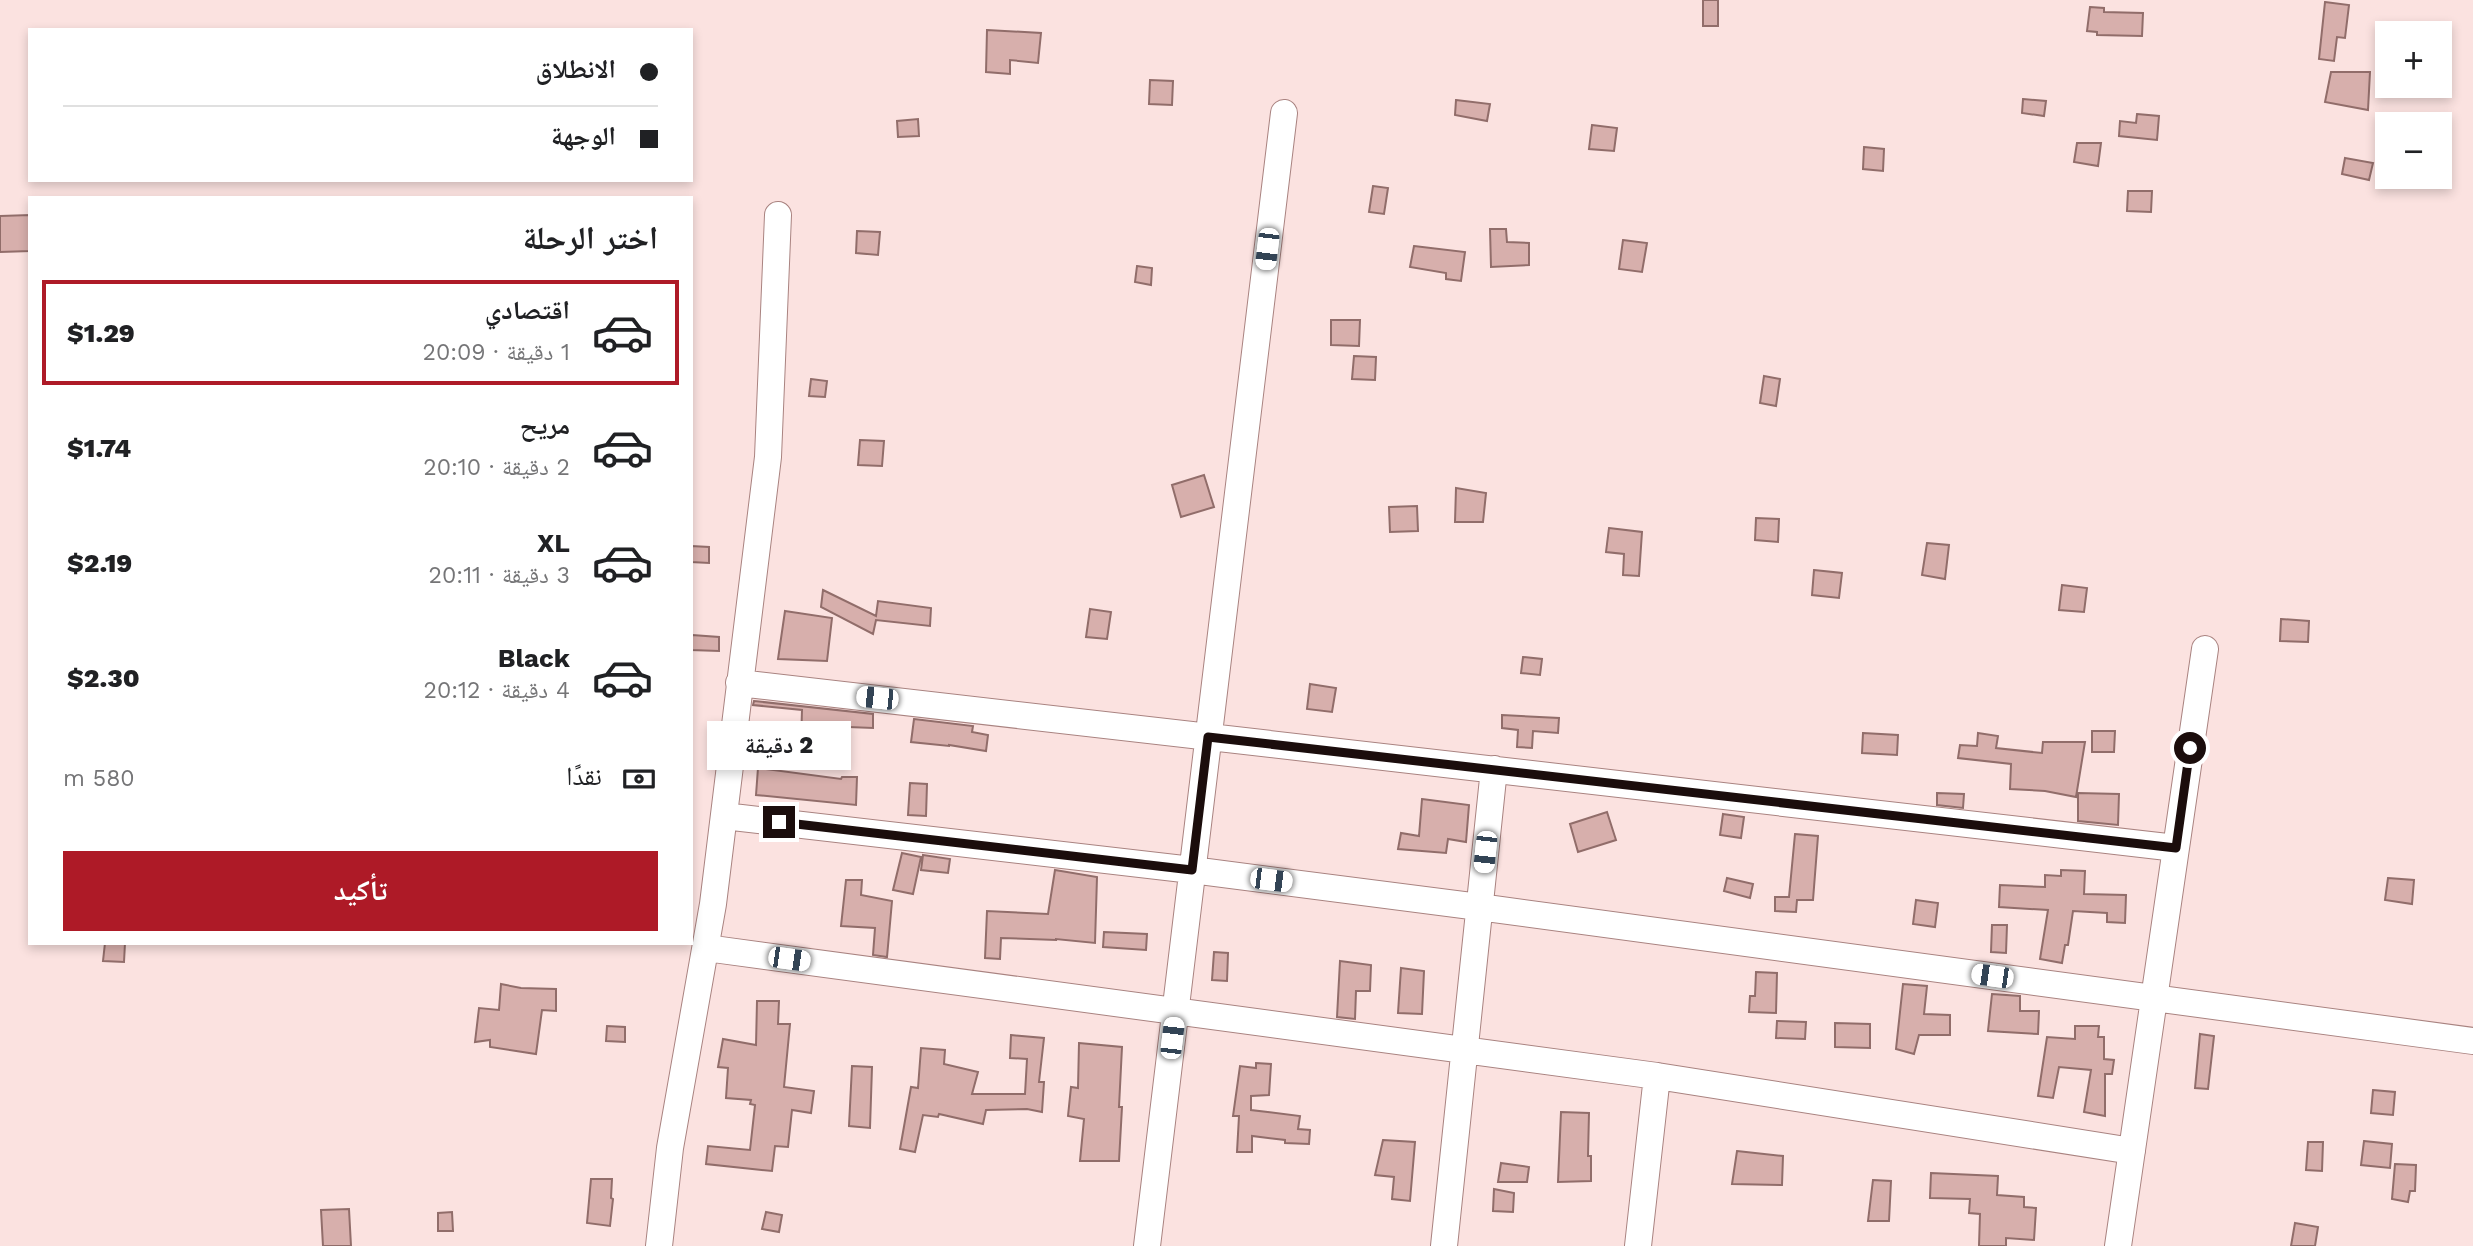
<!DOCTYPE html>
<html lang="ar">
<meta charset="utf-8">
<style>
:root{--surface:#fff;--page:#f6f6f6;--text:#202124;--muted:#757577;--line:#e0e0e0;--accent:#ae1a27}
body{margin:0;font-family:"Work Sans","Noto Naskh Arabic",sans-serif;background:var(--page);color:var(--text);direction:rtl;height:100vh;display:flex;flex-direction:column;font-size:26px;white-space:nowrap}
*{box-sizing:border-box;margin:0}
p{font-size:23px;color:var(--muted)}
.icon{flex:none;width:38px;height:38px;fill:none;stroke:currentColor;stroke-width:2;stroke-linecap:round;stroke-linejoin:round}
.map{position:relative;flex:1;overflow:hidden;direction:ltr}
.panel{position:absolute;left:28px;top:196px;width:665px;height:749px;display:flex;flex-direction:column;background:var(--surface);border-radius:0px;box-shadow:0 4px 10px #0003;direction:rtl}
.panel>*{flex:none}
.top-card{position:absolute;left:28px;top:28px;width:665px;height:154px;border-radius:0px;box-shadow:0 4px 10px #0003;direction:rtl;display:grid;align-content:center;height:154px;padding:0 35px;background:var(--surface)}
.buttons{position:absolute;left:2375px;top:21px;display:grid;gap:14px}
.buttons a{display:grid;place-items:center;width:77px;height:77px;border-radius:0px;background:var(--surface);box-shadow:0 4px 10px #0003;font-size:35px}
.end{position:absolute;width:32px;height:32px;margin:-16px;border:9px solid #1b0d0c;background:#fff;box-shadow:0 0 0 4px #fff}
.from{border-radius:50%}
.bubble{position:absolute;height:49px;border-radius:0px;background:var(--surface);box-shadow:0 4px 10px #0003;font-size:23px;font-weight:800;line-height:49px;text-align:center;direction:rtl}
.car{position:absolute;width:21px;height:42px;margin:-21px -10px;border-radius:9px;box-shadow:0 0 5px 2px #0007;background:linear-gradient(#fff 24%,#345 0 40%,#fff 0 76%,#345 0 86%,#fff 0)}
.top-card b{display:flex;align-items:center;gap:24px;height:66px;font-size:26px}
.top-card b+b{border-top:2px solid var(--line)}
.top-card i{width:18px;height:18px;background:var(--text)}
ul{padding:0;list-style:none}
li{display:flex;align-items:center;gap:21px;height:105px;margin:0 14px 10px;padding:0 21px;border:4px solid transparent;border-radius:0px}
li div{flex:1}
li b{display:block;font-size:26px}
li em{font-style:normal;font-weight:800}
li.selected{border-color:var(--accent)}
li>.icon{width:63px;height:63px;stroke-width:1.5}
h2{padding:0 35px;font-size:32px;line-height:84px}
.pay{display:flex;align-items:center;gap:18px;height:77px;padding:0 35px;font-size:26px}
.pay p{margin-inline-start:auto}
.cta{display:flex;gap:14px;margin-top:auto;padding:14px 35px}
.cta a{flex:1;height:80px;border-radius:0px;background:var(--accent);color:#fff;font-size:28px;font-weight:800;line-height:80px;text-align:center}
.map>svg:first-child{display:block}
</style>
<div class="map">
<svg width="2473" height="1246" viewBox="0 0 2473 1246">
<rect width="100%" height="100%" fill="#fbe2e0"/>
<path fill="#d7afac" stroke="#916d6a" stroke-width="2" d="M 1703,0 L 1718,0 L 1718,26 L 1703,26 Z
M 2325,2 L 2349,5 L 2345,38 L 2337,37 L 2334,61 L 2319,59 Z
M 2090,7 L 2104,8 L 2104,12 L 2143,13 L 2142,36 L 2097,35 L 2097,32 L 2087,31 Z
M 987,30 L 1041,33 L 1038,63 L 1010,60 L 1010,74 L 986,72 Z
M 2331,72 L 2370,72 L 2368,110 L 2325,102 Z
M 1150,80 L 1173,81 L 1172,105 L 1149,104 Z
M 2023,99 L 2046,101 L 2044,116 L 2022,113 Z
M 1456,100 L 1490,104 L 1487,121 L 1455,115 Z
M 2137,114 L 2159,116 L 2157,140 L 2119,136 L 2120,121 L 2136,123 Z
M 918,119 L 919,136 L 898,137 L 897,121 Z
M 1592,125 L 1617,128 L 1614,151 L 1589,149 Z
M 2077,143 L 2101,143 L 2098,166 L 2074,162 Z
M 1864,147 L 1884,149 L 1883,171 L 1863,169 Z
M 2345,158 L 2373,163 L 2369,180 L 2342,174 Z
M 1373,186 L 1388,188 L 1384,214 L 1369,212 Z
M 2128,191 L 2152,191 L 2151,212 L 2127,211 Z
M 30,215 L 30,251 L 0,252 L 0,216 Z
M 1490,229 L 1506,229 L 1507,242 L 1529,243 L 1529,265 L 1491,267 Z
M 857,231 L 880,232 L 878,255 L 856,253 Z
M 1623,240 L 1647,243 L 1642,272 L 1619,269 Z
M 1414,246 L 1465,252 L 1461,281 L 1446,279 L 1446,273 L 1410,267 Z
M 1137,266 L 1152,268 L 1151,285 L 1135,282 Z
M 1331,320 L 1360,320 L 1359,346 L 1331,345 Z
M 1354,356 L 1376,357 L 1375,380 L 1352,379 Z
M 1764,376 L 1780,379 L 1776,406 L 1760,403 Z
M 811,379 L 827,381 L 825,397 L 809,396 Z
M 860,440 L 884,441 L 882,466 L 858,465 Z
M 1204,475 L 1214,507 L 1181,517 L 1172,485 Z
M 1456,488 L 1486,493 L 1483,522 L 1455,522 Z
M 1417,506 L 1418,531 L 1390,532 L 1389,507 Z
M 1756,518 L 1779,519 L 1778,542 L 1755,540 Z
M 1609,528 L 1642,532 L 1639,576 L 1623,575 L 1624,554 L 1606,552 Z
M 1927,543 L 1949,545 L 1945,579 L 1922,575 Z
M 691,546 L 709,547 L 709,563 L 691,562 Z
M 1814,570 L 1842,573 L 1839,598 L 1812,595 Z
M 2062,585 L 2087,588 L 2084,612 L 2059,610 Z
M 823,590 L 876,616 L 878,601 L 931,608 L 930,626 L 876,620 L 873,634 L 821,607 Z
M 1090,609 L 1111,612 L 1107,639 L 1086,637 Z
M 785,611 L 832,618 L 827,661 L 778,659 Z
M 2281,619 L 2309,621 L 2308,642 L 2280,641 Z
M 692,635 L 719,637 L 719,651 L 691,650 Z
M 1523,657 L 1542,659 L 1540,675 L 1521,673 Z
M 1310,684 L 1336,688 L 1332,712 L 1307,709 Z
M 754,701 L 873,714 L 873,728 L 823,726 L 824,724 L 814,723 L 811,744 L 801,743 L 802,710 L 753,705 Z
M 1502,715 L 1559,718 L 1558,733 L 1533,731 L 1532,748 L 1517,747 L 1518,730 L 1502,728 Z
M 914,719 L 973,726 L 972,732 L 988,735 L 986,751 L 949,745 L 949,746 L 911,742 Z
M 2092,731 L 2115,731 L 2114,752 L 2092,752 Z
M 1863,733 L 1898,735 L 1897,755 L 1862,753 Z
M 1978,733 L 1998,736 L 1996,748 L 2042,753 L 2043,742 L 2085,742 L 2076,797 L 2045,791 L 2010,789 L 2011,764 L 1958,758 L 1960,745 L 1977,746 Z
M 758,768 L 841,779 L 842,777 L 857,777 L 856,805 L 756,795 Z
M 910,783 L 927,784 L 926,816 L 908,815 Z
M 1937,793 L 1964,794 L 1963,808 L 1937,805 Z
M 2078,793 L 2119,794 L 2118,825 L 2078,821 Z
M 1422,799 L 1469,805 L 1466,842 L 1448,839 L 1446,853 L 1398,849 L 1401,833 L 1419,836 Z
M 1607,812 L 1616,840 L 1578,852 L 1570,824 Z
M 1723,814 L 1744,817 L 1741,838 L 1720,835 Z
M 1795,834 L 1818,836 L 1813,900 L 1797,900 L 1796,912 L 1775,911 L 1775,897 L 1789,897 Z
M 902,853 L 921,857 L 913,894 L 893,890 Z
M 923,855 L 950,859 L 948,873 L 921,870 Z
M 1055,870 L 1097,877 L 1095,943 L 1056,939 L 1056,940 L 1001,938 L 1000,959 L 985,958 L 987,911 L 1048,914 Z
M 2061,870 L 2085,871 L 2084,894 L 2126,895 L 2125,923 L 2107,922 L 2107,913 L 2073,911 L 2068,945 L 2065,945 L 2062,963 L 2040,959 L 2048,910 L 1999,907 L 2000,885 L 2045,887 L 2045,875 L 2061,876 Z
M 1727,878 L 1753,884 L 1750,898 L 1724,891 Z
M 2388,878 L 2414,880 L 2412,904 L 2385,900 Z
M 846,880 L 862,880 L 861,895 L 892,901 L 887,957 L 873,955 L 875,928 L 841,926 Z
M 1916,900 L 1938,903 L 1935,927 L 1913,924 Z
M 1992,925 L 2007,925 L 2006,953 L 1991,952 Z
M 1104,932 L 1147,934 L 1146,950 L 1103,947 Z
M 105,943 L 125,943 L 124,962 L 103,961 Z
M 1214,952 L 1228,953 L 1227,981 L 1212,980 Z
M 1340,961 L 1371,965 L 1370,991 L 1356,991 L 1355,1019 L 1337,1017 Z
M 1401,968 L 1424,971 L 1422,1014 L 1398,1013 Z
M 1756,972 L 1777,973 L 1776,1013 L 1749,1012 L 1750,996 L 1755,996 Z
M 501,984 L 521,988 L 556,989 L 556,1011 L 542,1010 L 536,1054 L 490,1047 L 490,1040 L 475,1042 L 479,1008 L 499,1010 Z
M 1903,984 L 1927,986 L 1924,1014 L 1950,1015 L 1950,1035 L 1919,1035 L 1914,1054 L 1896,1049 Z
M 1992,994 L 2020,996 L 2020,1011 L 2039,1011 L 2038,1034 L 1988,1031 Z
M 757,1001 L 779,1001 L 778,1024 L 790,1024 L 784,1087 L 814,1091 L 811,1113 L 792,1110 L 788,1147 L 775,1146 L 772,1171 L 706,1164 L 708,1146 L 750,1150 L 755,1105 L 750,1104 L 751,1100 L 726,1098 L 728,1068 L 718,1067 L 723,1039 L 756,1045 Z
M 1777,1021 L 1806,1022 L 1805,1039 L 1776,1038 Z
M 1835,1023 L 1870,1024 L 1870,1048 L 1835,1047 Z
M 607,1026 L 625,1027 L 625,1042 L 606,1041 Z
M 2075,1026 L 2099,1026 L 2098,1037 L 2104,1037 L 2104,1059 L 2114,1060 L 2112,1074 L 2105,1074 L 2105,1116 L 2084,1112 L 2091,1070 L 2059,1067 L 2053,1098 L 2038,1096 L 2047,1037 L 2075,1039 Z
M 2200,1034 L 2214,1036 L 2208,1089 L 2195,1088 Z
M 1011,1035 L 1044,1038 L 1039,1082 L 1044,1082 L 1042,1112 L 1027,1109 L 986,1110 L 983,1124 L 939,1114 L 938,1117 L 923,1115 L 915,1152 L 900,1149 L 911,1087 L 918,1088 L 921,1048 L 945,1050 L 944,1064 L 978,1072 L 972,1094 L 1025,1094 L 1027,1059 L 1010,1058 Z
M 1079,1043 L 1122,1047 L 1119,1107 L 1122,1107 L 1119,1161 L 1080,1161 L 1084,1119 L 1068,1116 L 1071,1087 L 1078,1088 Z
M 1256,1063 L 1271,1064 L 1269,1095 L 1251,1096 L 1251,1110 L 1300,1116 L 1298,1129 L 1310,1130 L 1309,1144 L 1285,1143 L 1285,1140 L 1252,1136 L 1252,1152 L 1237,1152 L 1239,1116 L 1233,1116 L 1240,1066 L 1256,1068 Z
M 852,1066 L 872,1067 L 870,1128 L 849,1126 Z
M 2373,1090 L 2395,1092 L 2393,1115 L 2371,1113 Z
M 1561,1112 L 1589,1113 L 1588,1156 L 1591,1156 L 1591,1181 L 1558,1182 Z
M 1383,1140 L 1415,1142 L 1410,1201 L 1392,1199 L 1394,1177 L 1375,1175 Z
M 2364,1141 L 2392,1144 L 2390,1168 L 2361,1165 Z
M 2308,1142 L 2323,1142 L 2322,1171 L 2306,1170 Z
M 1737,1151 L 1783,1156 L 1782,1185 L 1732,1184 Z
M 1501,1163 L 1529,1167 L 1527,1182 L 1498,1182 Z
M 2395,1164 L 2416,1165 L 2415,1191 L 2410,1191 L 2408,1202 L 2392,1199 Z
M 1931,1173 L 1998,1176 L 1997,1195 L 2024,1197 L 2024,1207 L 2036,1208 L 2034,1240 L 2006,1238 L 2006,1246 L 1979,1246 L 1980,1214 L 1969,1213 L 1970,1199 L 1930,1198 Z
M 591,1179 L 612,1179 L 611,1198 L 613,1199 L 610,1226 L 587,1223 Z
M 1873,1180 L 1891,1181 L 1889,1221 L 1868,1221 Z
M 1494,1189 L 1514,1193 L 1513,1212 L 1493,1211 Z
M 349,1209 L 351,1246 L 323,1246 L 321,1210 Z
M 452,1212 L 453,1231 L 438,1231 L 438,1213 Z
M 766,1212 L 782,1215 L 779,1232 L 762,1229 Z
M 2295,1223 L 2318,1227 L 2315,1246 L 2291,1246 Z"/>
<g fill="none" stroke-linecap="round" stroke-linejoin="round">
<defs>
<path id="minor" d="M 739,683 L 2176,848
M 724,816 L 1192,870 L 1479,907 L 2473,1041
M 706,948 L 1657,1076 L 2132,1151
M 659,1246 L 670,1148 L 713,904 L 768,457 L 778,215
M 1147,1246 L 1284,113
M 1444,1246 L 1494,769
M 1638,1246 L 1657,1076
M 2118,1246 L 2205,649"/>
</defs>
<use href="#minor" stroke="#a98380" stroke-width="28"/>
<use href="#minor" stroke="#fff" stroke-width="26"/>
</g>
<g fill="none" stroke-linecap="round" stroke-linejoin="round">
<path stroke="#1b0d0c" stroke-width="9" d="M 779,822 L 1192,870 L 1208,737 L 2176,848 L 2190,748"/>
</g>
</svg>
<div class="buttons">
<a>+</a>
<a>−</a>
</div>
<i class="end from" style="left:2190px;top:748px"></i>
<i class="end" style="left:779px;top:822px"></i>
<div class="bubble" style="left:707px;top:721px;width:144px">2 دقيقة</div>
<i class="car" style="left:1267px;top:249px;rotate:187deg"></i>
<i class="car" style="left:877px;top:698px;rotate:276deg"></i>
<i class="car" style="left:1485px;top:852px;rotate:186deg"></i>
<i class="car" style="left:1271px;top:880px;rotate:97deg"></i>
<i class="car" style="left:789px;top:959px;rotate:98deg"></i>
<i class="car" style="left:1992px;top:976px;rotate:278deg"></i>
<i class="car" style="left:1172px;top:1038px;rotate:7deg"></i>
<div class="top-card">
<b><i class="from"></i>الانطلاق</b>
<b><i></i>الوجهة</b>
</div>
<section class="panel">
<h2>اختر الرحلة</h2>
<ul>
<li class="selected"><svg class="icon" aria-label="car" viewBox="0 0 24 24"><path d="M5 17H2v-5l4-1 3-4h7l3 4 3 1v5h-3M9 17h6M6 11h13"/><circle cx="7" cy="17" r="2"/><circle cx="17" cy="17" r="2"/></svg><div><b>اقتصادي</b><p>1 دقيقة · 20:09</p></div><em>$1.29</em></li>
<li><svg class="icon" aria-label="car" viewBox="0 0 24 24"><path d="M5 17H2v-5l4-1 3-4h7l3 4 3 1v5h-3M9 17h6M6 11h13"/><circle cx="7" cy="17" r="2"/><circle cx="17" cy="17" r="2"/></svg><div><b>مريح</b><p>2 دقيقة · 20:10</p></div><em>$1.74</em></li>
<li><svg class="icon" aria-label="car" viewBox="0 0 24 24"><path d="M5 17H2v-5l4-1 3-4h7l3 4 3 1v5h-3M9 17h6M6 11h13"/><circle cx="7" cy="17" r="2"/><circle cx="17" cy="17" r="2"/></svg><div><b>XL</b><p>3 دقيقة · 20:11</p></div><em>$2.19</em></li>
<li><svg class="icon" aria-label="car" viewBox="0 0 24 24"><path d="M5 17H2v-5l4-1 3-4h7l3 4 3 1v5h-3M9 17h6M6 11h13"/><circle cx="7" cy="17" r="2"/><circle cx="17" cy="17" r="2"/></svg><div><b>Black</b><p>4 دقيقة · 20:12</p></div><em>$2.30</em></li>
</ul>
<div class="pay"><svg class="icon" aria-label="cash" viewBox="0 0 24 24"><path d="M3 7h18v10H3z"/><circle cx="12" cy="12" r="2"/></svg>نقدًا<p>580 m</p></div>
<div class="cta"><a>تأكيد</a></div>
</section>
</div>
